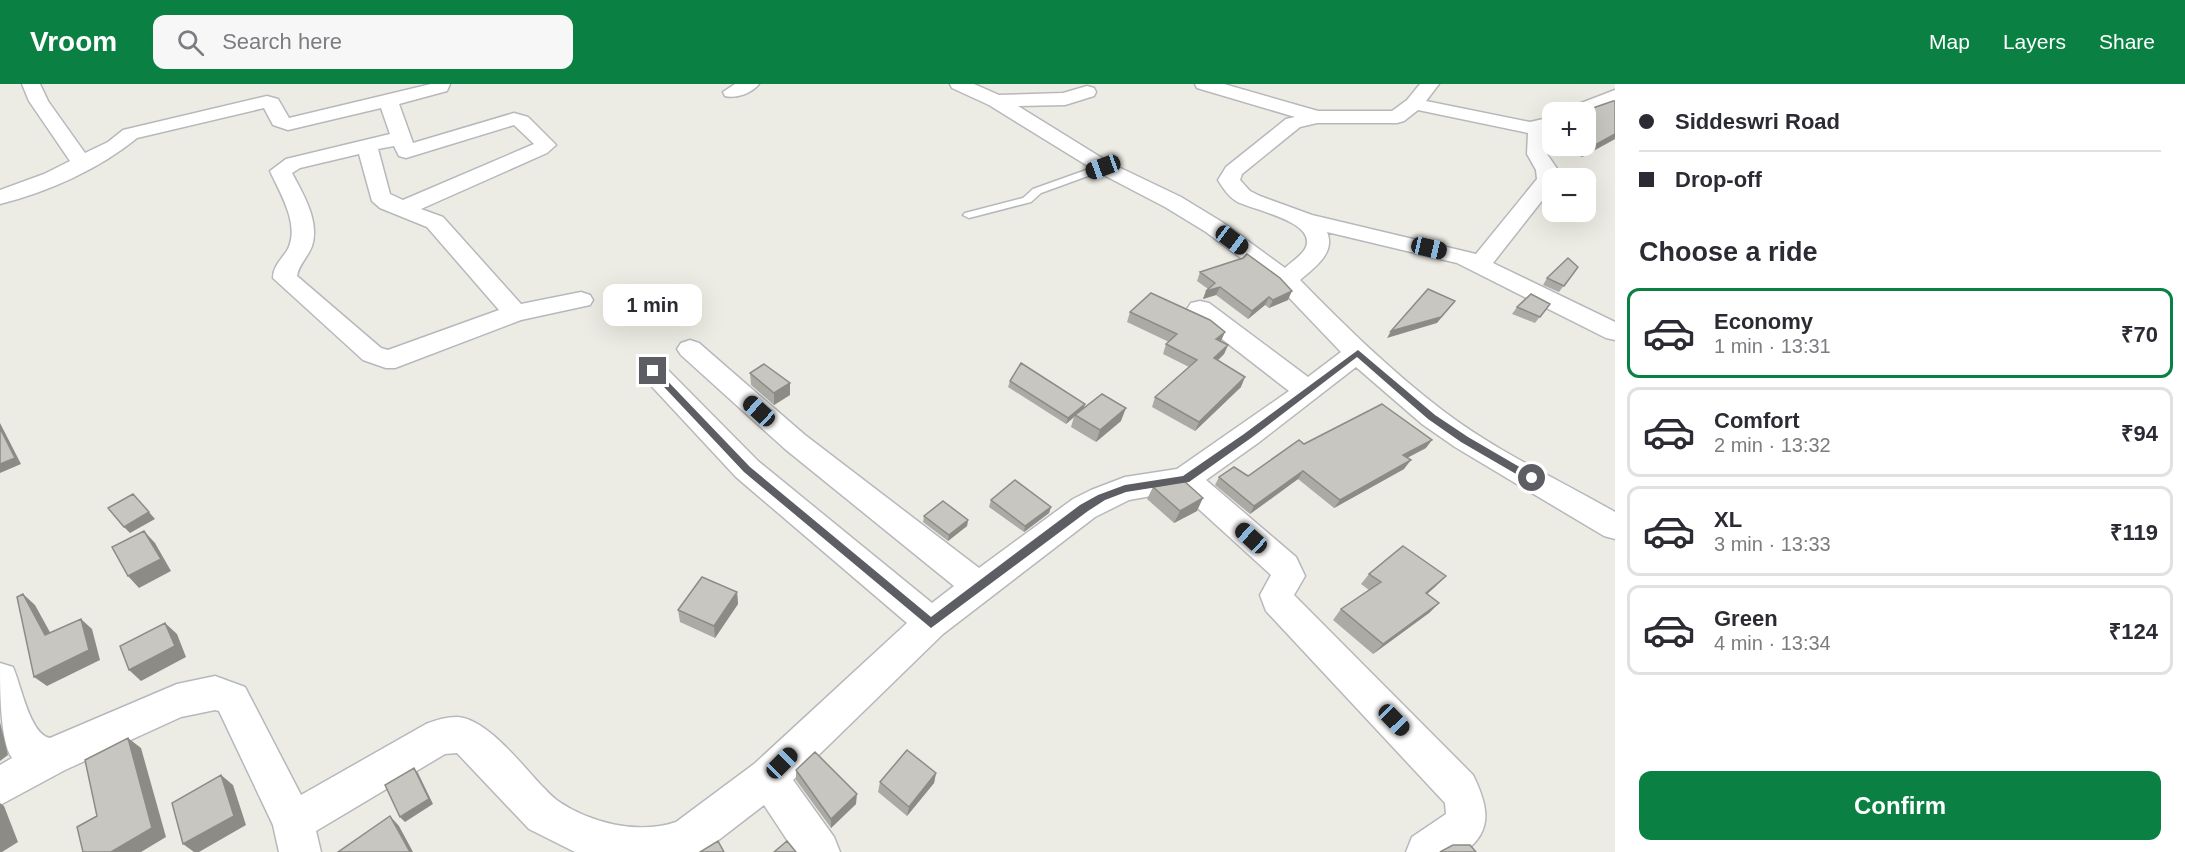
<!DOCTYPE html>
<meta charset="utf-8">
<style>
:root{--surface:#fff;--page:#f7f7f7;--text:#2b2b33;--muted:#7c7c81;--line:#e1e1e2;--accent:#0b8043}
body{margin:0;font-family:Arial,sans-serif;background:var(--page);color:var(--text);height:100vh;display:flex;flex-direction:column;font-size:22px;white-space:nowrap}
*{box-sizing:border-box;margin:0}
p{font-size:20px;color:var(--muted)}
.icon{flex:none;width:33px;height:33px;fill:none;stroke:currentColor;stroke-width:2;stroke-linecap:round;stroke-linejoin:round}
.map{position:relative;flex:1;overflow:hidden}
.panel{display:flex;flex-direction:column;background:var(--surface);width:570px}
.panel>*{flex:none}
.hud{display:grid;align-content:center;height:132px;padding:0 24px;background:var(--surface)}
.tools{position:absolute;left:1542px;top:18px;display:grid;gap:12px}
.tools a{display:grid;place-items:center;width:54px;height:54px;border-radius:12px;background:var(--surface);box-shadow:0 6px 24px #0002;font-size:30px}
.end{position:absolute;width:27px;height:27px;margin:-14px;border:8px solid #5c5e63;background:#fff;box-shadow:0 0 0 3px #fff}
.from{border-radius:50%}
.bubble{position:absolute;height:42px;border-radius:12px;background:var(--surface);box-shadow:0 6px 24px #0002;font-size:20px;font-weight:800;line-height:42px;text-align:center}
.car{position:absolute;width:18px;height:36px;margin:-18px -9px;border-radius:8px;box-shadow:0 0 4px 2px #0007;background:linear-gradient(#222 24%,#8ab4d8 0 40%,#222 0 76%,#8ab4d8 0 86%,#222 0)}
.hud b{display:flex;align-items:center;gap:21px;height:57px;font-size:22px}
.hud b+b{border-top:2px solid var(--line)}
.hud i{width:15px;height:15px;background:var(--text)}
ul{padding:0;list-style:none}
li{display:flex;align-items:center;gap:18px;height:90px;margin:0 12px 9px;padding:0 12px;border:3px solid var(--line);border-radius:12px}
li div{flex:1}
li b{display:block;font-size:22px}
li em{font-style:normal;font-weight:800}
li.selected{border-color:var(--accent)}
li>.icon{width:54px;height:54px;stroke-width:1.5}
h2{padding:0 24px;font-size:27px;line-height:72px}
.action{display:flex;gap:12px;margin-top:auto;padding:12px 24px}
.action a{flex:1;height:69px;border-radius:12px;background:var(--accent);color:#fff;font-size:24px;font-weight:800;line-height:69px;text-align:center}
header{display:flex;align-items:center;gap:36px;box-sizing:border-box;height:84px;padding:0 30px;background:var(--accent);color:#fff}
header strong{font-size:28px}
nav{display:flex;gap:33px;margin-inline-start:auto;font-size:21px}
.search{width:420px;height:54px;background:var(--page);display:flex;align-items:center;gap:15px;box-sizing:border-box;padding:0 21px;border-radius:12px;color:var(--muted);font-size:22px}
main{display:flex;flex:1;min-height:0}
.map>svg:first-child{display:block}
</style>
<header>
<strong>Vroom</strong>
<div class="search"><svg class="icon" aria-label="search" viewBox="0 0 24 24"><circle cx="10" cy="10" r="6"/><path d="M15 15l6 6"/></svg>Search here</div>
<nav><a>Map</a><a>Layers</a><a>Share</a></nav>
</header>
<main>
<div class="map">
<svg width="1615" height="768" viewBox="0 0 1615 768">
<rect width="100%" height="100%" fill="#edece4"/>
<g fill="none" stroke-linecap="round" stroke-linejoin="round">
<defs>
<path id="service" d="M 1103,80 L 1108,83 L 1107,85 L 1041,109 L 1031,118 L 969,134 L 963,131 L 965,129 L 1023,114 L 1033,105 Z"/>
<path id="minor" d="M 22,0 L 40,0 L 48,17 L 85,69 L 108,58 L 123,46 L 267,12 L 278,15 L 289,34 L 431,0 L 450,0 L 447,7 L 399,20 L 413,59 L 514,29 L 528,33 L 556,61 L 547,69 L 421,125 L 443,133 L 521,220 L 581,208 L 590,211 L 593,216 L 590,221 L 521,236 L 395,284 L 386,284 L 363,276 L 273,194 C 273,182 282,175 288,165 C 300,140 280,109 270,87 L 286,75 L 390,50 L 381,24 L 288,46 L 273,41 L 264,24 L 137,54 C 99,85 48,108 0,120 L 0,106 L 44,90 L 70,77 L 29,17 ZM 514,41 L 534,60 L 403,116 L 390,110 L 378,65 L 394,62 L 399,72 L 406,74 ZM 359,70 L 372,117 L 380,124 L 427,143 L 499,226 L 388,266 L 381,264 L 297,192 C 299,180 308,173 312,162 C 320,137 303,110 292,89 L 300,84 Z
M 735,0 L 759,0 C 752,9 736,15 725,12 L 723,8 Z
M 950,0 L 974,0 L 999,11 L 1063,9 L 1087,2 L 1094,4 L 1096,8 L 1094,12 L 1065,21 L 1018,22 L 1110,79 L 1181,113 L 1222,138 L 1285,184 C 1291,178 1301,172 1305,165 C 1320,137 1250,126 1236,117 C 1228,112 1223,104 1218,96 L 1226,83 L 1286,35 L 1295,33 L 1197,4 L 1195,0 L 1224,0 L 1318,27 L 1392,27 L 1407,16 L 1420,0 L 1439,0 L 1426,17 L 1530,38 L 1552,33 L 1552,46 L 1548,47 L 1547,70 L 1558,86 L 1559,94 L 1552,94 L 1552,104 L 1493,179 L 1615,238 L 1615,256 L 1606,254 L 1457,179 L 1327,148 C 1336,169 1314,184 1300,196 C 1345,242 1391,287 1442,326 C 1494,366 1557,395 1615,428 L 1615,455 L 1604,452 L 1455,363 L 1422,340 L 1356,283 L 1258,359 L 1206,396 L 1296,473 L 1305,492 L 1294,511 L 1473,691 C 1487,720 1495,746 1464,768 L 1406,768 L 1412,753 L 1446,730 L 1445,719 L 1266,527 L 1260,511 L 1271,491 L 1179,407 L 1129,416 L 1095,433 L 943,550 L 793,696 L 834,753 L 840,768 L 795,768 L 764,721 L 703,768 L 575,768 L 529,745 L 457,669 L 445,670 L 316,747 L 321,768 L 279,768 L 273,741 L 219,627 L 215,626 L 181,633 L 65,686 L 0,721 L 0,681 L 12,674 C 0,658 0,603 0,579 L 13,583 C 21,601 30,651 50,654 L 177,600 L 215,592 L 245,603 L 301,711 L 426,640 C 436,636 446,633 457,633 C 486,634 522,681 541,701 C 546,706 552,713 558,717 C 590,739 639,751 676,738 L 754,680 L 907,539 L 736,393 L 643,293 L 639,287 L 643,281 L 653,278 L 663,281 L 758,377 L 932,519 L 954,502 L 785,365 L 681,271 L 677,265 L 681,259 L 690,256 L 699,259 L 805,351 L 979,484 L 1073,415 L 1091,406 L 1125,393 L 1177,385 L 1289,307 L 1191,231 L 1187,225 L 1191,219 L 1200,217 L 1209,219 L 1308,293 L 1341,268 L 1277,201 L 1206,148 L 1165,123 L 1096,87 L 989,21 L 952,4 ZM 1418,26 L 1528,49 L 1527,70 L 1536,86 L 1537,95 L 1476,170 L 1312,131 L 1260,112 L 1250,107 L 1240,96 L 1242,90 L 1300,43 L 1317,39 L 1397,39 L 1404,37 Z
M 1615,6 L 1615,19 L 1586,31 L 1586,28 L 1565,28 L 1568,24 Z"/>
</defs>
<use href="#service" stroke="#b6b8bc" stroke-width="3"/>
<use href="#minor" stroke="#b6b8bc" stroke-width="3"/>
<use href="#service" fill="#fff" fill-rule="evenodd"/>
<use href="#minor" fill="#fff" fill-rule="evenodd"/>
</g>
<path fill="#acaaa5" d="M 1615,17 L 1615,55 L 1582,73 L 1554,62 L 1586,62 Z
M 1552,52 L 1552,61 L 1550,60 L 1550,56 Z
M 1578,183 L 1559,208 L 1543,201 L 1547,194 Z
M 1200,188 L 1288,216 L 1269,224 L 1265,221 L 1248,235 L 1216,211 L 1203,215 L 1206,207 L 1208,205 L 1197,197 Z
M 1550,220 L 1535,239 L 1512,230 L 1517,223 Z
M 1130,228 L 1221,257 L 1228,261 L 1224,270 L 1218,276 L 1241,303 L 1195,347 L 1152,323 L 1155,313 L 1189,283 L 1163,270 L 1166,260 L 1169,258 L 1127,238 Z
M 750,289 L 790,299 L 790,311 L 774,321 L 751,301 Z
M 1010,297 L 1085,320 L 1084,323 L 1121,337 L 1096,358 L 1071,343 L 1074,333 L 1066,340 L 1008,303 Z
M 1426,364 L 1407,374 L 1404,385 L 1334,424 L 1298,395 L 1250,430 L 1215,401 L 1219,393 L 1248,392 Z
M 1153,403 L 1197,427 L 1174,439 L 1147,415 Z
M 991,416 L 1051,423 L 1049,429 L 1024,448 L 989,423 Z
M 924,432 L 968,436 L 967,442 L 948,457 L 923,438 Z
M 1369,490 L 1436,502 L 1427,510 L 1439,519 L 1429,529 L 1373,570 L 1333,536 L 1341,525 L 1369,506 L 1361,500 Z
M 737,508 L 738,520 L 715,554 L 680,538 L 678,526 Z
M 796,686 L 856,720 L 831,744 L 796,696 Z
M 936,689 L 934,699 L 907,732 L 878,708 L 880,698 Z"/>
<path fill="#8c8b86" d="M 1615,50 L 1615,55 L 1582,73 L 1588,65 Z
M 1220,203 L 1216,211 L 1203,215 L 1206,207 Z
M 1292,207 L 1288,216 L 1269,224 L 1273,216 Z
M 1269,213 L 1265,221 L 1248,235 L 1252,227 Z
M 1455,217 L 1437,239 L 1387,254 L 1391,247 Z
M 1225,248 L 1221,257 L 1216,255 Z
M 1228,261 L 1224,270 L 1210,284 L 1214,274 Z
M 1245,293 L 1241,303 L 1195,347 L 1199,338 Z
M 790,299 L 790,311 L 774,321 L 774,309 Z
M 1085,320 L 1083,326 L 1075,331 L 1074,333 L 1066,340 L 1068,334 Z
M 1126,324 L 1121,337 L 1096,358 L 1100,346 Z
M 0,339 L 21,380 L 0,389 Z
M 1432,356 L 1426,364 L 1397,379 L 1403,371 Z
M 1411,376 L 1404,385 L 1334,424 L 1340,416 Z
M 1303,387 L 1298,395 L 1250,430 L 1254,422 Z
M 1203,414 L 1197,427 L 1174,439 L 1180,427 Z
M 1051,423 L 1049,429 L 1024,448 L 1025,442 Z
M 149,428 L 155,435 L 130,449 L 124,443 Z
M 968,436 L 967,442 L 948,457 L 949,451 Z
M 144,447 L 155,459 L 171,487 L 139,504 L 128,492 Z
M 1446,492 L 1436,502 L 1416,520 L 1426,509 Z
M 737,508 L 738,520 L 715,554 L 714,542 Z
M 23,510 L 35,521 L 57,561 L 45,551 Z
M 1439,519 L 1429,529 L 1373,570 L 1383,560 Z
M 81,535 L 92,545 L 100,576 L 47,602 L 34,593 Z
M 165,539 L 177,550 L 186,573 L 141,597 L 129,586 Z
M 0,638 L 8,671 L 0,677 Z
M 128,654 L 141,664 L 166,753 L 141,768 L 111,768 Z
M 414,684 L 418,689 L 433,720 L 405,738 L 400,733 Z
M 936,689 L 934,699 L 907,732 L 909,723 Z
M 221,691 L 233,701 L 246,741 L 199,768 L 194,768 L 183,760 Z
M 857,710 L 856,720 L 831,744 L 831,735 Z
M 0,719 L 4,722 L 18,758 L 2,768 L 0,768 Z
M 390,732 L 399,742 L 413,768 L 410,768 Z"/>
<path fill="#c8c6c0" stroke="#8c8b86" stroke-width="1.5" d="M 1613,17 L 1615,17 L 1615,50 L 1588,65 L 1580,62 L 1586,62 L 1586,28 L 1584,28 L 1590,25 Z
M 1247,170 L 1280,194 L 1292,207 L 1273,216 L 1269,213 L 1252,227 L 1220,203 L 1206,207 L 1215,199 L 1200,188 L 1243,174 Z
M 1568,174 L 1578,183 L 1564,202 L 1547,194 Z
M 1428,205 L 1455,217 L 1441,233 L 1391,247 Z
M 1151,209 L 1210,236 L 1225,248 L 1216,255 L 1228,261 L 1214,274 L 1245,293 L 1199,338 L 1155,313 L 1197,276 L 1166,260 L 1177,250 L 1130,228 Z
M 1531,210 L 1550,220 L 1540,233 L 1517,223 Z
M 1021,279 L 1085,320 L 1068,334 L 1010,297 Z
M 764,280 L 790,299 L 774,309 L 750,289 Z
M 1102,310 L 1126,324 L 1100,346 L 1075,331 Z
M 1382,320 L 1432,356 L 1403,371 L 1411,376 L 1340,416 L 1303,387 L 1254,422 L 1219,393 L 1234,383 L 1248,392 L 1299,356 L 1304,360 Z
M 0,344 L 15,374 L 0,380 Z
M 1015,396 L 1051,423 L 1025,442 L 991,416 Z
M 1184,397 L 1203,414 L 1180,427 L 1153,403 Z
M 133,410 L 149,428 L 124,443 L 108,424 Z
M 943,417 L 968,436 L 949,451 L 924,432 Z
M 144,447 L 161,475 L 128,492 L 112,463 Z
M 1403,462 L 1446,492 L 1426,509 L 1439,519 L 1383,560 L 1341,525 L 1381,498 L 1369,490 Z
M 702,493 L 737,508 L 714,542 L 678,526 Z
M 23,510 L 45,551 L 81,535 L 89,566 L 34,593 L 17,513 Z
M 165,539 L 175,562 L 129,586 L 120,562 Z
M 128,654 L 152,744 L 111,768 L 83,768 L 77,743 L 97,732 L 85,676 Z
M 907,666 L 936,689 L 909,723 L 880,698 Z
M 815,668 L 857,710 L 831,735 L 796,686 Z
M 414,684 L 429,715 L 400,733 L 385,701 Z
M 221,691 L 234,732 L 183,760 L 172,719 Z
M 390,732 L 410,768 L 338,768 Z
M 718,757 L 724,768 L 700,768 Z
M 787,757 L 796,768 L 774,768 Z
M 1453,761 L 1470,761 L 1476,768 L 1440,768 Z"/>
<path fill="#5c5e63" d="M 1358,266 L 1435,331 L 1468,353 L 1535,392 L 1535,397 L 1528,397 L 1461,358 L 1428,335 L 1357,273 L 1251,354 L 1189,398 L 1126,408 L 1105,416 L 1088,427 L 931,544 L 744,388 L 649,287 L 656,285 L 750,383 L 931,533 L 1080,421 L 1098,411 L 1125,401 L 1183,392 L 1244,350 Z"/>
</svg>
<div class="tools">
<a>+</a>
<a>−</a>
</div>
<i class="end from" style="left:1532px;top:394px"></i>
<i class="end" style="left:653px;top:287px"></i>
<div class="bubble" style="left:603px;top:200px;width:99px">1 min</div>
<i class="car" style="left:1103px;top:83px;rotate:250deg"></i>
<i class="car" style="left:1232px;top:156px;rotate:127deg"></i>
<i class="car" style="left:1429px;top:164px;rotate:103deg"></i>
<i class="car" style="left:759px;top:327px;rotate:312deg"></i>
<i class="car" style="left:1251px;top:454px;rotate:312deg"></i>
<i class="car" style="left:1394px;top:636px;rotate:136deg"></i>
<i class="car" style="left:782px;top:679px;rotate:45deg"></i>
</div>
<section class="panel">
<div class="hud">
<b><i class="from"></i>Siddeswri Road</b>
<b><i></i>Drop-off</b>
</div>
<h2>Choose a ride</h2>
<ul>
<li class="selected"><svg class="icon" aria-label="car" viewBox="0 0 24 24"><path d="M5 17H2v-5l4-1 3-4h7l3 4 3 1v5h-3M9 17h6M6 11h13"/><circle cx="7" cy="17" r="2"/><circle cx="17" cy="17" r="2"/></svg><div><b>Economy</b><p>1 min · 13:31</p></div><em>₹70</em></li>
<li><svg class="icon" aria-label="car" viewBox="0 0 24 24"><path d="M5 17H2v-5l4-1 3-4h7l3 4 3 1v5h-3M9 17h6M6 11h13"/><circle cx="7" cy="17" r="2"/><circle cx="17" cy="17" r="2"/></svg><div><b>Comfort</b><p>2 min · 13:32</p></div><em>₹94</em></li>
<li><svg class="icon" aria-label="car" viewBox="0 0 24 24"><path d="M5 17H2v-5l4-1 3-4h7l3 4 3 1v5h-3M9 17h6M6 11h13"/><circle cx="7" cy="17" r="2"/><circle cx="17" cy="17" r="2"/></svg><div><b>XL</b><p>3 min · 13:33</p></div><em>₹119</em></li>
<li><svg class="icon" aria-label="car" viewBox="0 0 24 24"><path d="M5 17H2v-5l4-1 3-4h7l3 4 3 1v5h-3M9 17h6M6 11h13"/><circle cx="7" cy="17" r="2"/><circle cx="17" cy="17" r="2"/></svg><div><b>Green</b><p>4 min · 13:34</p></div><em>₹124</em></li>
</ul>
<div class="action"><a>Confirm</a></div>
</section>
</main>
